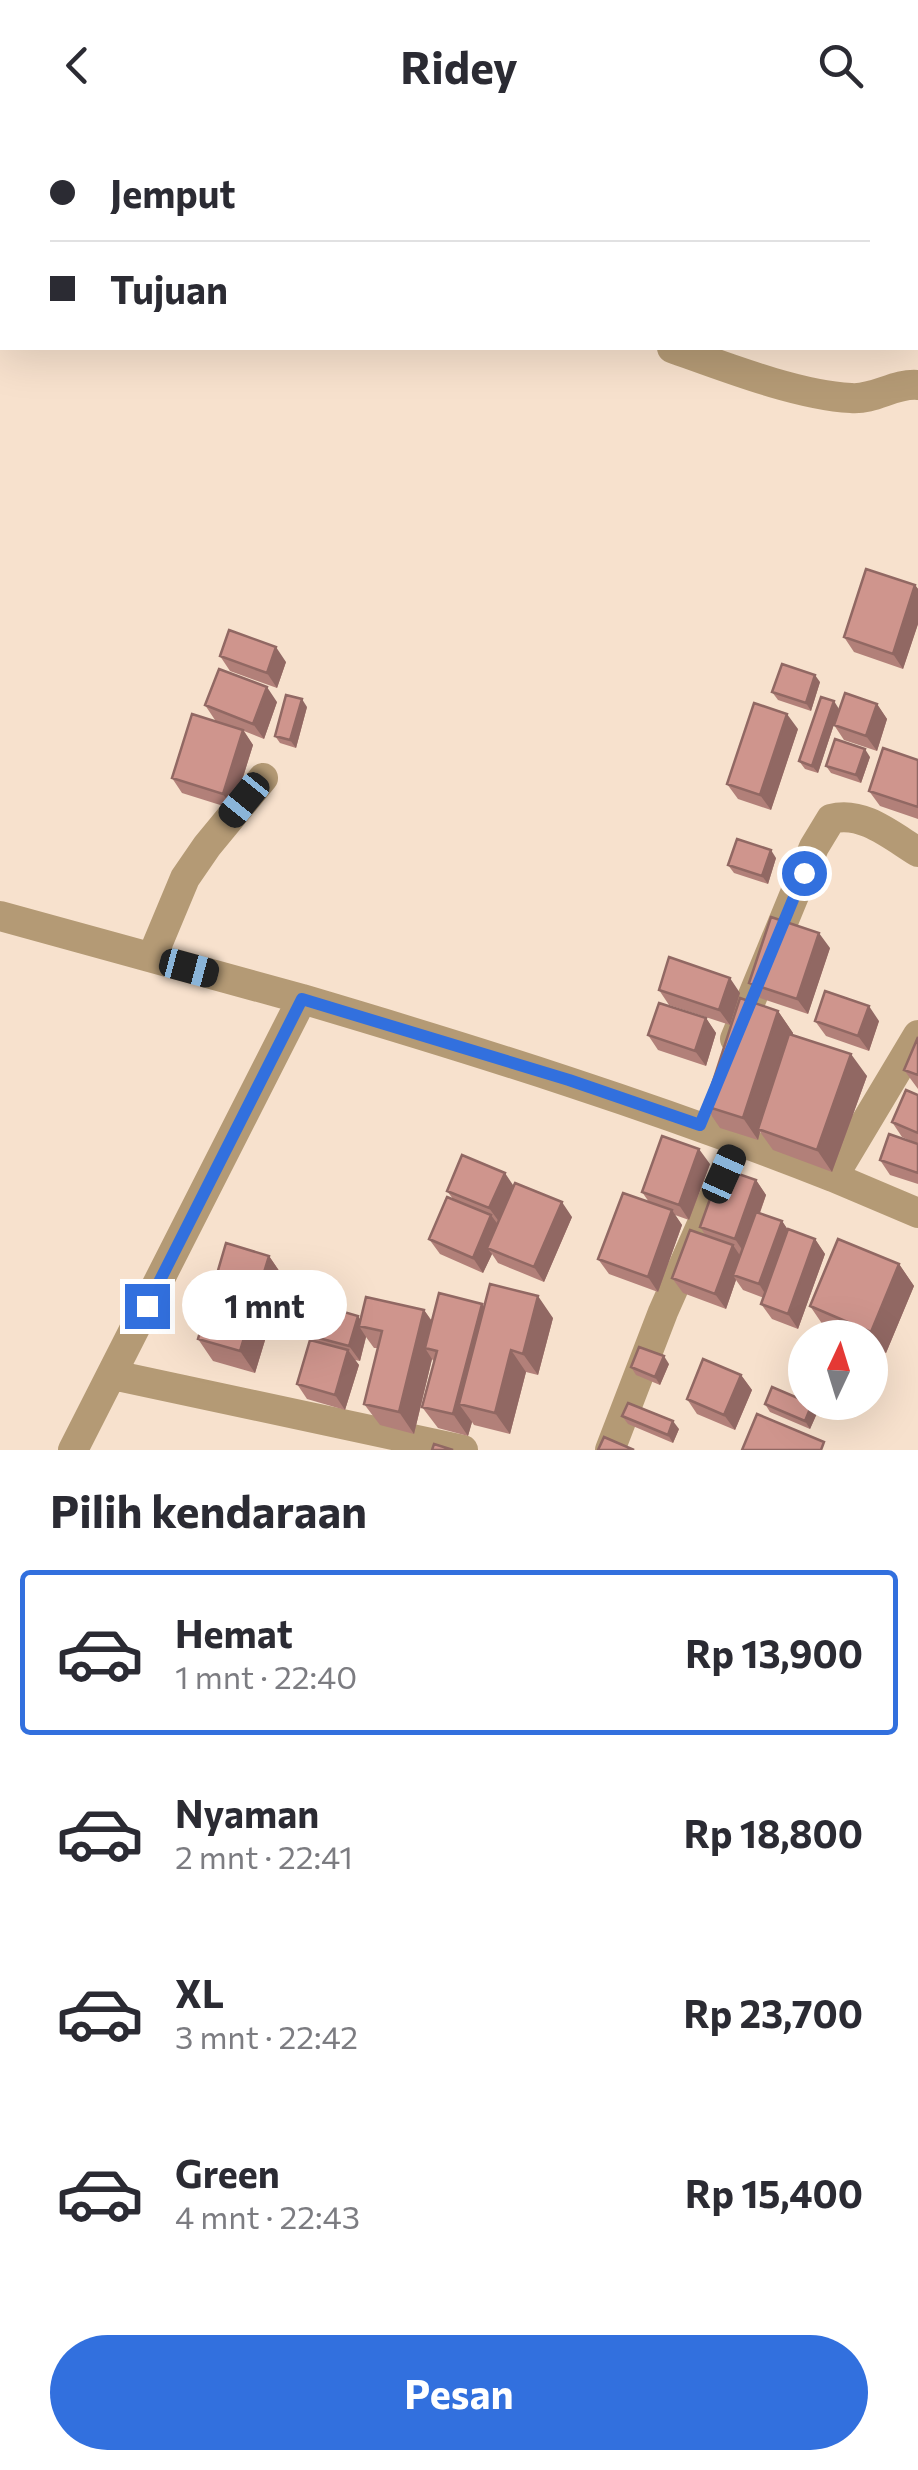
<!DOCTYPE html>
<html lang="id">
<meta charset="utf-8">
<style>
:root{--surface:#fff;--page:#f2f2f3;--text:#2b2b33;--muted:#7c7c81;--line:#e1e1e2;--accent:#3270de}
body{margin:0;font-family:Commissioner,sans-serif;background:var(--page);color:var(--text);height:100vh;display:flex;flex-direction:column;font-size:38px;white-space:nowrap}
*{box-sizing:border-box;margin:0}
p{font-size:32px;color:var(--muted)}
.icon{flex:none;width:55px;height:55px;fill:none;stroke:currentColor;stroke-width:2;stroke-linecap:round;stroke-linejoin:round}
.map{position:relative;height:1320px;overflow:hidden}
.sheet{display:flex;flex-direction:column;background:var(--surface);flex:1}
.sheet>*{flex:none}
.banner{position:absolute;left:0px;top:0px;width:920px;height:220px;box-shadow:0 10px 40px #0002;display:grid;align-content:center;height:220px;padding:0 50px;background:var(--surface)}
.needle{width:65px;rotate:4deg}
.buttons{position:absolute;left:788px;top:1190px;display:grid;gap:20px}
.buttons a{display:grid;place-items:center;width:100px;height:100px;border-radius:50%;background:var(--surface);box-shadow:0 10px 40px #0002;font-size:50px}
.end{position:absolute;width:45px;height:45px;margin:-22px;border:12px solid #3270de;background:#fff;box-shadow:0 0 0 5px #fff}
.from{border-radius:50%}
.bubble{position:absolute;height:70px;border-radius:35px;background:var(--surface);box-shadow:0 10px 40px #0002;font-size:32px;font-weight:700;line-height:70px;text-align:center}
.car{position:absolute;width:30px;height:60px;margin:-30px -15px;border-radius:12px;box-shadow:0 0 8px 2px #0007;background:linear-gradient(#222 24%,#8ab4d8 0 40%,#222 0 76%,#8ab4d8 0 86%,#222 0)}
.banner b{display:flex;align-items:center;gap:35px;height:95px;font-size:38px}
.banner b+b{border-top:2px solid var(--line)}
.banner i{width:25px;height:25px;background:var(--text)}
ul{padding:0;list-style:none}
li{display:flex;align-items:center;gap:30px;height:165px;margin:0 20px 15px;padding:0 30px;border:5px solid transparent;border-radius:10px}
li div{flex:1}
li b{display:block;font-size:38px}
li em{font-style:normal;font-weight:700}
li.current{border-color:var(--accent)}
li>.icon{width:90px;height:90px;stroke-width:1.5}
h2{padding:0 50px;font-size:45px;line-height:120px}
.primary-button{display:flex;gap:20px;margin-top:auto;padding:20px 50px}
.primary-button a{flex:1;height:115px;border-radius:60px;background:var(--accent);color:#fff;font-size:40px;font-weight:700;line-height:115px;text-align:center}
header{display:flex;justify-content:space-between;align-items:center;height:130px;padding:0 50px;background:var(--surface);font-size:45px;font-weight:700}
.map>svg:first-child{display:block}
</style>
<header><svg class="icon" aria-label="back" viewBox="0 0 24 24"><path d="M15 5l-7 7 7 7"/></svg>Ridey<svg class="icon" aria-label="search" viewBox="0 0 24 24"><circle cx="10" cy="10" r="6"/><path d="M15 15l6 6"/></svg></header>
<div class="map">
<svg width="918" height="1320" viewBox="0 0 918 1320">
<rect width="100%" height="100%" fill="#f7e1cd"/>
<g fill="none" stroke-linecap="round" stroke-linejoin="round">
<path stroke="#b49a75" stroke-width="30" d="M 379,2 L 380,0
M 672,218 C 723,236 796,265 851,268 C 875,270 894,253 918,255
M 0,786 L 302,869 L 73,1320
M 152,827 L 185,748 L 207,716 L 263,648
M 302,869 C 481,922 659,978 833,1047 L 918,905
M 735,909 L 814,717 L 831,689 C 862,680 892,706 918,722
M 833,1047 L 918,1083
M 113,1245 L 463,1320
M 610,1320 L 663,1182 L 739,1010"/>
</g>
<path fill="#b28079" d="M 306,0 L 338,0 L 337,2 L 314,2 Z
M 915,455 L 918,459 L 918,494 L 903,539 L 854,522 L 844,507 Z
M 220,526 L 286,532 L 277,558 L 230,541 Z
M 820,552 L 811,581 L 778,570 L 772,562 Z
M 277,572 L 264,609 L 244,601 L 253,615 L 233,679 L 182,663 L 172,648 L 215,590 L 205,575 Z
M 877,574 L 887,589 L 877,621 L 844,610 L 834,595 Z
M 307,577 L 296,618 L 280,613 L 275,606 Z
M 839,579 L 818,643 L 805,639 L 799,631 Z
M 798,599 L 771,680 L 738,669 L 727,654 Z
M 870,627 L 861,653 L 831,643 L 826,636 Z
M 918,630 L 918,689 L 880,676 L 869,661 Z
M 776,728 L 768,754 L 734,743 L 728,735 Z
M 830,818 L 808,884 L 760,868 L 749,853 Z
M 659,860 L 740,863 L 730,895 L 669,875 Z
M 778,881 L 793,903 L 793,905 L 867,946 L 832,1042 L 773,1020 L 760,1002 L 758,1010 L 720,998 L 705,976 Z
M 706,888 L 716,903 L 706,936 L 658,920 L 648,905 Z
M 815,891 L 879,891 L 869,921 L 826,906 Z
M 918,907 L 918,959 L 904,940 Z
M 918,965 L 918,1054 L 890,1045 L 880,1030 L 918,1014 L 902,1007 L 892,992 Z
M 710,1034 L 689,1090 L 675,1085 L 682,1095 L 658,1162 L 609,1144 L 598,1129 L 649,1072 L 642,1062 Z
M 756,1050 L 766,1065 L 760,1083 L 782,1091 L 788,1100 L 815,1109 L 825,1124 L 798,1199 L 772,1189 L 761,1174 L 764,1168 L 743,1160 L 736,1150 L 726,1179 L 683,1163 L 672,1148 L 706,1106 L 700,1097 Z
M 447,1061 L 572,1087 L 544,1152 L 498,1133 L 492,1124 L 483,1143 L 440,1124 L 429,1109 L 453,1069 Z
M 269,1126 L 284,1148 L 255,1243 L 213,1231 L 198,1209 Z
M 899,1134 L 914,1156 L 886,1223 L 870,1217 L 870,1208 L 848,1208 L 825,1198 L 810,1176 Z
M 484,1176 L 553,1188 L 538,1245 L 526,1242 L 510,1304 L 474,1295 L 472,1292 L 468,1306 L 438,1298 L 422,1277 L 434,1232 L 432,1229 L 414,1304 L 380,1295 L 364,1274 L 378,1218 L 374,1218 L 366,1207 L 360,1231 L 355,1230 L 359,1235 L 345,1280 L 307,1269 L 297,1254 L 315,1211 L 311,1206 L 360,1189 L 424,1180 L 432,1191 Z
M 669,1234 L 660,1255 L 636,1245 L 631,1237 Z
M 741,1245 L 752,1260 L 735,1300 L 697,1284 L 687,1269 Z
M 765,1274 L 818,1281 L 810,1299 L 770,1282 Z
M 622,1286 L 679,1299 L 673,1313 L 628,1294 Z"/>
<path fill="#916863" d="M 482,0 L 498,0 L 497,2 L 481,2 Z
M 915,455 L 918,459 L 918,494 L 903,539 L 893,524 Z
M 276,517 L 286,532 L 277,558 L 267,543 Z
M 815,545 L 820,552 L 811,581 L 806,573 Z
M 267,557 L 277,572 L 264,609 L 253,594 Z
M 302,569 L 307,577 L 296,618 L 290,610 Z
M 834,571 L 839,579 L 818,643 L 812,636 Z
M 877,574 L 887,589 L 877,621 L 866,606 Z
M 787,584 L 798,599 L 771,680 L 760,665 Z
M 243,600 L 253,615 L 233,679 L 223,664 Z
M 865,619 L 870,627 L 861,653 L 856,645 Z
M 771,720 L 776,728 L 768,754 L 762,746 Z
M 819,803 L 830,818 L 808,884 L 797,869 Z
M 730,848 L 740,863 L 730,895 L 719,880 Z
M 869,876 L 879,891 L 869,921 L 858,906 Z
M 778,881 L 793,903 L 761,1000 L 758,999 L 760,1002 L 758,1010 L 743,988 Z
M 706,888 L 716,903 L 706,936 L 695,921 Z
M 851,924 L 867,946 L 832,1042 L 817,1020 Z
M 699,1019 L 710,1034 L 689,1090 L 679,1075 Z
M 505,1043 L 515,1058 L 500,1093 L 489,1078 Z
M 756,1050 L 766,1065 L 745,1124 L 735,1109 Z
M 562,1072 L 572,1087 L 544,1152 L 534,1137 Z
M 672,1080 L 682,1095 L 658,1162 L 648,1147 Z
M 491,1085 L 502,1100 L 487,1118 L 492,1124 L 483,1143 L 473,1128 Z
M 782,1091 L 792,1106 L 769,1170 L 759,1154 Z
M 815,1109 L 825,1124 L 798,1199 L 788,1184 Z
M 733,1115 L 743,1130 L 733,1145 L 736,1150 L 726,1179 L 715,1164 Z
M 269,1126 L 284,1148 L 255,1243 L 240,1221 Z
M 899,1134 L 914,1156 L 886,1223 L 871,1202 Z
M 538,1166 L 553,1188 L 538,1245 L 523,1224 Z
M 482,1174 L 497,1196 L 459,1274 L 472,1292 L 468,1306 L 453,1284 Z
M 424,1180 L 439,1202 L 425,1218 L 432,1229 L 414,1304 L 399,1282 Z
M 358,1186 L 366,1198 L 359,1196 L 366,1207 L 360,1231 L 349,1216 Z
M 348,1220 L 359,1235 L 345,1280 L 335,1265 Z
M 511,1220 L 526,1242 L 510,1304 L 495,1283 Z
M 664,1226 L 669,1234 L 660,1255 L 655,1247 Z
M 741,1245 L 752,1260 L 735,1300 L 724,1285 Z
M 812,1274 L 818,1281 L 810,1299 L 805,1291 Z
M 673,1291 L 679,1299 L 673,1313 L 668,1305 Z"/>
<path fill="#cf958d" stroke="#916863" stroke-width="2.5" d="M 392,0 L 482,0 L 481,2 L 400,2 Z
M 866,439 L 915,455 L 893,524 L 844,507 Z
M 229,500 L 276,517 L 267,543 L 220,526 Z
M 782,534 L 815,545 L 806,573 L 772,562 Z
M 219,539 L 267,557 L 253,594 L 205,575 Z
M 845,563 L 877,574 L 866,606 L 834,595 Z
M 286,565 L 302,569 L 290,610 L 275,606 Z
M 821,567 L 834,571 L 812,636 L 799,631 Z
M 754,573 L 787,584 L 760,665 L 727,654 Z
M 192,584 L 243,600 L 223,664 L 172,648 Z
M 835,609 L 865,619 L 856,645 L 826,636 Z
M 883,618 L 918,630 L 918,677 L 869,661 Z
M 737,709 L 771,720 L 762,746 L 728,735 Z
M 771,787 L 819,803 L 797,869 L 749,853 Z
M 669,827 L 730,848 L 719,880 L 659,860 Z
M 825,861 L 869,876 L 858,906 L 815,891 Z
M 740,868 L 778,881 L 743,988 L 705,976 Z
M 659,873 L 706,888 L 695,921 L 648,905 Z
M 789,904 L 851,924 L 817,1020 L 758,999 Z
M 918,907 L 918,945 L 904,940 Z
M 906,960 L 918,965 L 918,1003 L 892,992 Z
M 889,1004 L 918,1014 L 918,1043 L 880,1030 Z
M 662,1006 L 699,1019 L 679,1075 L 642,1062 Z
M 462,1025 L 505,1043 L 489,1078 L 447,1061 Z
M 721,1038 L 756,1050 L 735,1109 L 700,1097 Z
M 515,1053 L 562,1072 L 534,1137 L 487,1118 Z
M 623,1063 L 672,1080 L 648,1147 L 598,1129 Z
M 447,1067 L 491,1085 L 473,1128 L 429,1109 Z
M 756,1082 L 782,1091 L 759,1154 L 733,1145 Z
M 788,1099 L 815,1109 L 788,1184 L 761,1174 Z
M 690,1100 L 733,1115 L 715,1164 L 672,1148 Z
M 838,1109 L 899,1134 L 871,1202 L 810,1176 Z
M 226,1113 L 269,1126 L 240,1221 L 198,1209 Z
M 490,1154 L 538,1166 L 523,1224 L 511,1220 L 495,1283 L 459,1274 Z
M 439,1163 L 482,1174 L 453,1284 L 422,1277 L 437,1221 L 425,1218 Z
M 366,1167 L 424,1180 L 399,1282 L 364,1274 L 382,1201 L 359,1196 Z
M 320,1175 L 358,1186 L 349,1216 L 311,1206 Z
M 310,1210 L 348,1220 L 335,1265 L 297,1254 Z
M 639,1217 L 664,1226 L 655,1247 L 631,1237 Z
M 703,1229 L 741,1245 L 724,1285 L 687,1269 Z
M 772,1257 L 805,1271 L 805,1272 L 812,1274 L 805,1291 L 765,1274 Z
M 628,1273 L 673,1291 L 668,1305 L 622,1286 Z
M 757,1284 L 824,1312 L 821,1320 L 742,1320 Z
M 604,1307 L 634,1320 L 598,1320 Z
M 434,1314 L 453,1320 L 432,1320 Z"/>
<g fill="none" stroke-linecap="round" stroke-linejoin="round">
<path stroke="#3270de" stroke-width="12" d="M 147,1176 L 302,869 L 569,950 L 700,995 L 804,743"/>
</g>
</svg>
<div class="buttons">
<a><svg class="needle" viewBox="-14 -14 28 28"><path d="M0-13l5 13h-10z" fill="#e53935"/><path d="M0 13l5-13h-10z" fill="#7c7c81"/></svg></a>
</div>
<i class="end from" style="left:804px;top:743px"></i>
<i class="end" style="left:147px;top:1176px"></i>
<div class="bubble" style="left:182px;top:1140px;width:165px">1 mnt</div>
<i class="car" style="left:244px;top:670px;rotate:219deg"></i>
<i class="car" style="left:189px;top:838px;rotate:105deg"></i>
<i class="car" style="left:724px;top:1044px;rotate:24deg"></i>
<div class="banner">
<b><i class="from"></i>Jemput</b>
<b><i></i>Tujuan</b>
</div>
</div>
<section class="sheet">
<h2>Pilih kendaraan</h2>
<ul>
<li class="current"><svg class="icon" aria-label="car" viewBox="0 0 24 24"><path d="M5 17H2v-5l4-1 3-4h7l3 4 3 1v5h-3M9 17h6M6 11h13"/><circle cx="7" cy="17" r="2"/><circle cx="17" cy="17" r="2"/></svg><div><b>Hemat</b><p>1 mnt · 22:40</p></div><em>Rp 13,900</em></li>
<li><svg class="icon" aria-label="car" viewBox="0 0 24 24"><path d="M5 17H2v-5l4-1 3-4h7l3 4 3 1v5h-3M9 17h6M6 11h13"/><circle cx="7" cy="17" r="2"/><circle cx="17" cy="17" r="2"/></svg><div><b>Nyaman</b><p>2 mnt · 22:41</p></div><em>Rp 18,800</em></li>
<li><svg class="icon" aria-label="car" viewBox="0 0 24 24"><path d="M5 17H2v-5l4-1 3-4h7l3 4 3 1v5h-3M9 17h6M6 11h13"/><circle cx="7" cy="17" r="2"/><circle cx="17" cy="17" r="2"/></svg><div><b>XL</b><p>3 mnt · 22:42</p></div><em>Rp 23,700</em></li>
<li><svg class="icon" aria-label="car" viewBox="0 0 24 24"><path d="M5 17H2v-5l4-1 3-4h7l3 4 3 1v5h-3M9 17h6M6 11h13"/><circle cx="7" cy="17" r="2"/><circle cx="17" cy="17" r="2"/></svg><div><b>Green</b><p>4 mnt · 22:43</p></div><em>Rp 15,400</em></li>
</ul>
<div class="primary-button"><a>Pesan</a></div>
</section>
